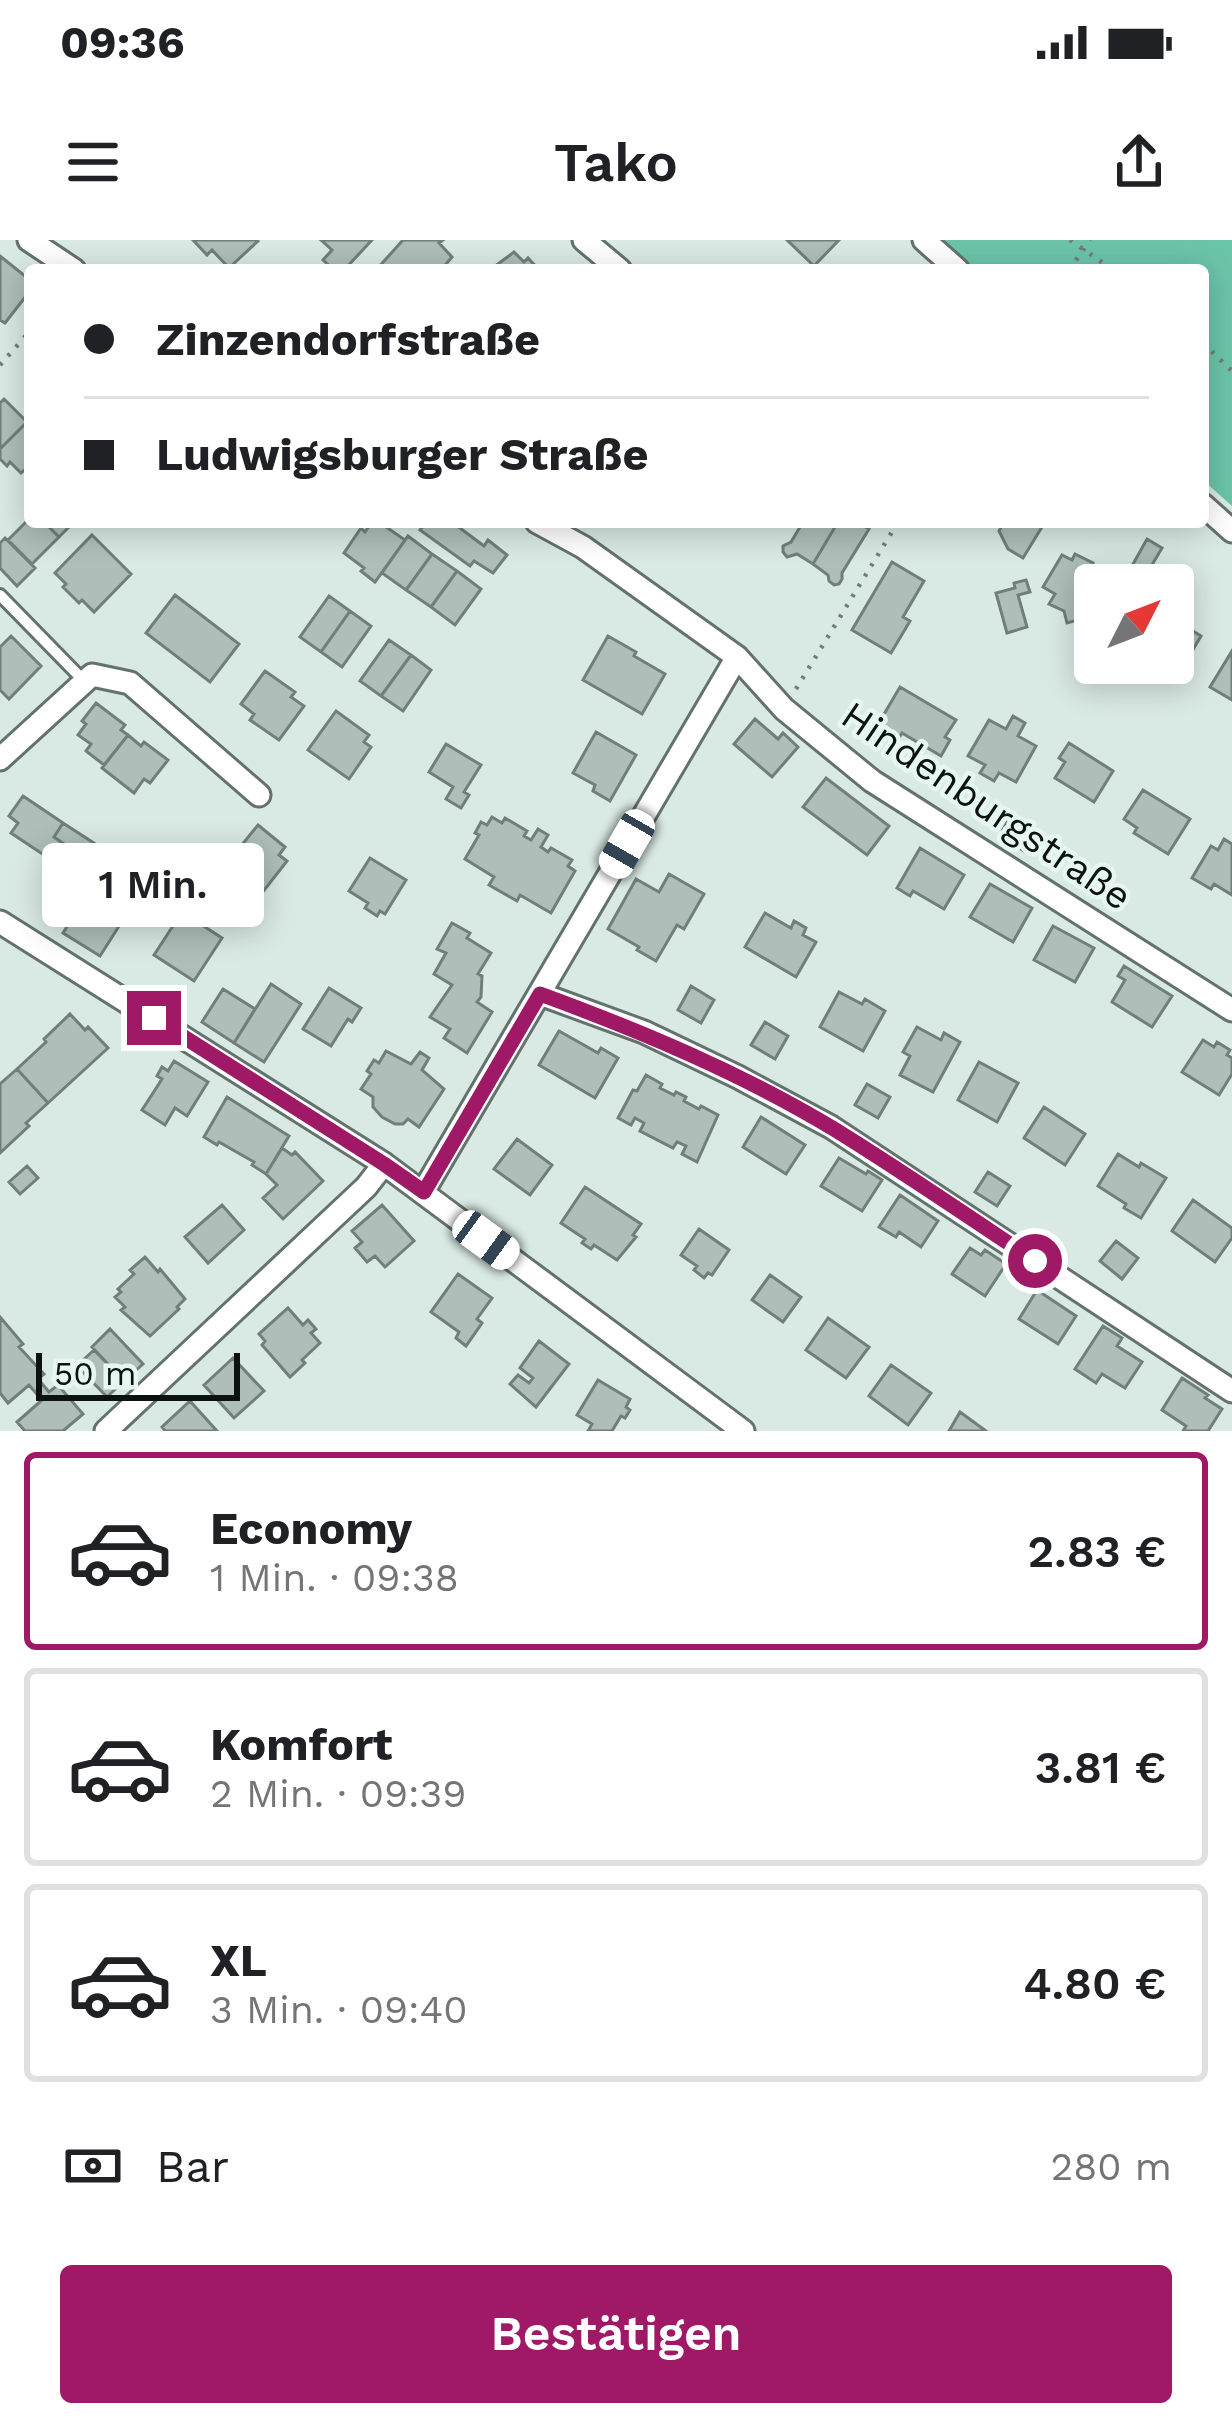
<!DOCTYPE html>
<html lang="de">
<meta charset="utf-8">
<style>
:root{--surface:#fff;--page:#f2f2f2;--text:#202124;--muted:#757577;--line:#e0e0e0;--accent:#a01966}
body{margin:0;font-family:"Work Sans",sans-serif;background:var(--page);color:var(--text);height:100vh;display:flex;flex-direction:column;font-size:45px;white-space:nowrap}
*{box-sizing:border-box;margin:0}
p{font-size:39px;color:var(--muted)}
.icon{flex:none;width:66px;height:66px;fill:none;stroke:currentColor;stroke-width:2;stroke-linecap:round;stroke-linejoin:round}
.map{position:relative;height:1191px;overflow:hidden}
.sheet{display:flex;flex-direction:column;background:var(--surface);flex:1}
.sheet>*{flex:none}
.hud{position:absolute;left:24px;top:24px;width:1185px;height:264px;border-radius:12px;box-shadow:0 6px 30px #0003;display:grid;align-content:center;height:264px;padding:0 60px;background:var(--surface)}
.needle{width:78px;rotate:48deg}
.buttons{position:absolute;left:1074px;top:324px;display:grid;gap:24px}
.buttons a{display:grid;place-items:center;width:120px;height:120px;border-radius:12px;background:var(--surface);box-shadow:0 6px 30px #0003;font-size:60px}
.scale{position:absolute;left:36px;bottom:30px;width:204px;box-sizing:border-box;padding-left:12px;border:6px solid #0c1210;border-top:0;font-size:33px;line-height:42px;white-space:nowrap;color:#0c1210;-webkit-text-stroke:9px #e6f6f0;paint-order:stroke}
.end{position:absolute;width:54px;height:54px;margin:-27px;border:15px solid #a01966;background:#fff;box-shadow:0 0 0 6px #fff}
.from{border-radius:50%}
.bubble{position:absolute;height:84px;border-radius:12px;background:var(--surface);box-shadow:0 6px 30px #0003;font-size:39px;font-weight:600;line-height:84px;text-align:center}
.car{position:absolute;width:36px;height:72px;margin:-36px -18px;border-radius:15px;box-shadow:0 0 9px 3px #0007;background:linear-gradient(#fff 24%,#345 0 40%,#fff 0 76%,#345 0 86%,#fff 0)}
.hud b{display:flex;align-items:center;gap:42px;height:114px;font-size:45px}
.hud b+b{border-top:3px solid var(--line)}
.hud i{width:30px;height:30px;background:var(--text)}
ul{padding:21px 0 0;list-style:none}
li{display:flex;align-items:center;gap:36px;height:198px;margin:0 24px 18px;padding:0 36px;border:6px solid var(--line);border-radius:12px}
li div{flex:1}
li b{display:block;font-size:45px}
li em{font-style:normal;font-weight:600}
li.active{border-color:var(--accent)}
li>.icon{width:108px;height:108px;stroke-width:1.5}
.pay{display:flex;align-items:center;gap:30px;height:132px;padding:0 60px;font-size:45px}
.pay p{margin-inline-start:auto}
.action{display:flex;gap:24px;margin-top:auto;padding:24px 60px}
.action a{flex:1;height:138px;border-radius:12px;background:var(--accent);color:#fff;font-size:48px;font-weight:600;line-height:138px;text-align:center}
.status{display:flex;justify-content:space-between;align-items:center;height:84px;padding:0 60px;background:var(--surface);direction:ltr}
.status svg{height:33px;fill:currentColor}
header{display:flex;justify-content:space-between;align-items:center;height:156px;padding:0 60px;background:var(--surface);font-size:54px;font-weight:600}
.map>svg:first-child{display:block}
</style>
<div class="status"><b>09:36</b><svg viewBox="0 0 49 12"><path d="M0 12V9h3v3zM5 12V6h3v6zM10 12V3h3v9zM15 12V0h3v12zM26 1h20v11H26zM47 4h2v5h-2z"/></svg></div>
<header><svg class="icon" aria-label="menu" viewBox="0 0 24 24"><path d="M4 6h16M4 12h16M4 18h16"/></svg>Tako<svg class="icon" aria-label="share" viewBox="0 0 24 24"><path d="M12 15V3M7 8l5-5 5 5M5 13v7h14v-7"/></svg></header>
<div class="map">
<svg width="1232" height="1191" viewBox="0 0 1232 1191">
<rect width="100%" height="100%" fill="#d9e9e3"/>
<path fill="#6bc4a9" d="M 935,0 L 1232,0 L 1232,266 L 1203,240 L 1203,30 L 969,30 Z"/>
<path fill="#afbeb9" stroke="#707f7a" stroke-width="3" d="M 193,0 L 257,0 L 258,1 L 229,28 L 212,10 L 207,15 Z
M 321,0 L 372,0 L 344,30 L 334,30 L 323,20 L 332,10 Z
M 403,0 L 443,0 L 439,3 L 452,17 L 441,30 L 376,30 Z
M 787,0 L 839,0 L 814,26 Z
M 514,12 L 524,22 L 528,18 L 539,30 L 497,30 L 494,27 Z
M 0,16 L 30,40 L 30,51 L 5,83 L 0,80 Z
M 4,159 L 27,182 L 0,209 L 0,163 Z
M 27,182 L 30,185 L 30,225 L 21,233 L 10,222 L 7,226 L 0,219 L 0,209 Z
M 30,278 L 30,282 L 44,282 L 59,297 L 32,324 L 8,300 Z
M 44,282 L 74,282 L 59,297 Z
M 372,282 L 379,282 L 405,300 L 375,342 L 361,331 L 364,328 L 344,313 L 361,288 L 365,292 Z
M 426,282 L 452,282 L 484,306 L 488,300 L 507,315 L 493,333 L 474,321 L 470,326 L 420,290 Z
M 803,282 L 838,282 L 813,324 L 797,314 L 787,317 L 783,312 L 783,306 L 791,302 Z
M 838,282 L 857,282 L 869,289 L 842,333 L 842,339 L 839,344 L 834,345 L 829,341 L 828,335 L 813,324 Z
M 1004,282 L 1045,282 L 1023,318 L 1008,309 L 999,291 Z
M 92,295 L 131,334 L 94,372 L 82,360 L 79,363 L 63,347 L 66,344 L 55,333 Z
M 408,296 L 432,314 L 406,350 L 382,333 Z
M 5,298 L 35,328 L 17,346 L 0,328 L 0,303 Z
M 1147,299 L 1162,308 L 1140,345 L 1128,345 L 1123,342 Z
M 432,314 L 457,331 L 431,367 L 406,350 Z
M 1075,314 L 1093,323 L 1089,330 L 1103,337 L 1099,345 L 1095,345 L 1095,367 L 1082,379 L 1067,383 L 1064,371 L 1049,364 L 1055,354 L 1043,347 L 1062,315 L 1072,320 Z
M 892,322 L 924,341 L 903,377 L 910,381 L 891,413 L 852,390 Z
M 457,331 L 481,349 L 455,385 L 431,367 Z
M 1026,340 L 1030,352 L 1018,355 L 1027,387 L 1007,393 L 996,353 L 1015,348 L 1014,343 Z
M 175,355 L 239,404 L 210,442 L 146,393 Z
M 1173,355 L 1189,365 L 1178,382 L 1201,396 L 1177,437 L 1160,426 L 1161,423 L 1173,423 Z
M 329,356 L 350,371 L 321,412 L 300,397 Z
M 350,371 L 371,386 L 342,427 L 321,412 Z
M 11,396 L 41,426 L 9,459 L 0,450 L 0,407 Z
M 608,396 L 636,412 L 634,416 L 665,434 L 642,474 L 583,440 Z
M 389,400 L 411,415 L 381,456 L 360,441 Z
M 1232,411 L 1232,460 L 1210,447 Z
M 411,415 L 431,430 L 403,471 L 381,456 Z
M 265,431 L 295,452 L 291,457 L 304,466 L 279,500 L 250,480 L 254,474 L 241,464 Z
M 900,447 L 956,480 L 945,497 L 950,500 L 941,516 L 902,493 L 899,498 L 877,486 Z
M 96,463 L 125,485 L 121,490 L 128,495 L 104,525 L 86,511 L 91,504 L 78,495 L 86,484 L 82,481 Z
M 336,471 L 369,495 L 364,502 L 371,507 L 349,539 L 308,510 Z
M 1013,476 L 1025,483 L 1018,496 L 1036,506 L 1016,542 L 999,533 L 994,541 L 980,533 L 985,525 L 968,516 L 989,480 L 1006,489 Z
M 755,479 L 778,499 L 783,493 L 798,507 L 772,537 L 734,504 Z
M 596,492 L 636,515 L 610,561 L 593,551 L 595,545 L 573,533 Z
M 128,495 L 141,506 L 144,502 L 168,520 L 150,543 L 144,539 L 134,553 L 102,528 Z
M 1069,503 L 1113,531 L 1094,562 L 1055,538 L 1065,522 L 1059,518 Z
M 446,504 L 481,525 L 464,552 L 469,555 L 461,568 L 446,559 L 453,547 L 429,532 Z
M 826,538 L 889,586 L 867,615 L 803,567 Z
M 1143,550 L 1190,579 L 1168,614 L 1134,593 L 1137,588 L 1124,579 Z
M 23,556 L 63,583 L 54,597 L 64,604 L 53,621 L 11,593 L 18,583 L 9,576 Z
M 1011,576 L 1035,593 L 1024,611 L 999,596 Z
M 492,577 L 502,583 L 505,578 L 527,591 L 524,596 L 531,600 L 538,589 L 548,595 L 541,607 L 548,612 L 551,608 L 572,620 L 568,626 L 575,631 L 551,673 L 520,655 L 517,661 L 489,645 L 494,637 L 465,619 L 479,595 L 475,593 L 481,582 L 487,585 Z
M 63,583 L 103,609 L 82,640 L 53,621 L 64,604 L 54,597 Z
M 258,585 L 285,607 L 279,615 L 287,621 L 262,653 L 222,622 L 233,608 L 237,611 Z
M 1224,599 L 1232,604 L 1232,655 L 1214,644 L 1211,649 L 1192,638 L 1211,606 L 1218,610 Z
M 920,608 L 964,635 L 944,669 L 913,651 L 910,656 L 897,648 Z
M 370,618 L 406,640 L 385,674 L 380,671 L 377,676 L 365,668 L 368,663 L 349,651 Z
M 669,634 L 704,654 L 684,689 L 677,685 L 656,721 L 637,710 L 639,707 L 608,689 L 636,639 L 659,652 Z
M 137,642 L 144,647 L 100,716 L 63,693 L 85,658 L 97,667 L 110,647 L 115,650 L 118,645 L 130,653 Z
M 990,644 L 1032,668 L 1013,702 L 970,677 Z
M 182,672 L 222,698 L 194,741 L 154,715 Z
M 765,673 L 791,688 L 794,681 L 806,688 L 803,695 L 816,702 L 796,737 L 745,707 Z
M 452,683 L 470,693 L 467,698 L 491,713 L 478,734 L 482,736 L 481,757 L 477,762 L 492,772 L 467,813 L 444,798 L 450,789 L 430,777 L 452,745 L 434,734 L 446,713 L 437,709 Z
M 1053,686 L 1094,708 L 1075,742 L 1034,720 Z
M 1124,726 L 1172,756 L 1152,787 L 1112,762 L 1125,740 L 1118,736 Z
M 271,744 L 301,764 L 264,822 L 234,803 Z
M 691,746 L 714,760 L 701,783 L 678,770 Z
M 329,748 L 361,768 L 352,782 L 348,779 L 331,806 L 303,789 Z
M 223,749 L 255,769 L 234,803 L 202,782 Z
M 839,752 L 862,764 L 865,759 L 885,771 L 863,811 L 820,787 Z
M 70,774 L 85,790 L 88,787 L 108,808 L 48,863 L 17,829 L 46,802 L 44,799 Z
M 765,782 L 788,796 L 775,819 L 751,805 Z
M 917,787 L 941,800 L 944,793 L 960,802 L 933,852 L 900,835 L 910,816 L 903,812 Z
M 559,791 L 598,813 L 601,808 L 618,818 L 595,858 L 539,825 Z
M 1203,800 L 1214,807 L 1217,802 L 1230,810 L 1227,815 L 1232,818 L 1232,834 L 1219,855 L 1182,832 Z
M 386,811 L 411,824 L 420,812 L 429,818 L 422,830 L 444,849 L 419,887 L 408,879 L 403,884 L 395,884 L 382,877 L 373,867 L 373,857 L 361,849 L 371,834 L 367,831 L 374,820 L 379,823 Z
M 174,821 L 208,842 L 187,876 L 175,868 L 165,885 L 142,870 L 162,839 L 157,836 L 162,827 L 168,831 Z
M 979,822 L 1018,843 L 997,882 L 958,860 Z
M 17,829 L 48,863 L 26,883 L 29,886 L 0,913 L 0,844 Z
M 646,835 L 662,844 L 660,848 L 674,855 L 676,852 L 686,857 L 684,861 L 699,869 L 701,866 L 718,875 L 697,922 L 682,914 L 686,906 L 677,902 L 673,908 L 640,891 L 644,883 L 635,878 L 631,885 L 618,878 L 633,850 L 637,851 Z
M 867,844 L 890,857 L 878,878 L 855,865 Z
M 227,857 L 289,896 L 266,934 L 252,925 L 254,922 L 219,902 L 217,905 L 204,897 Z
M 1044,867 L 1085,894 L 1065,925 L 1024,898 Z
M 761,877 L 805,905 L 786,934 L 743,907 Z
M 517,899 L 552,925 L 530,955 L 494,929 Z
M 282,908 L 292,915 L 295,912 L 323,941 L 283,979 L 263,958 L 277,945 L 266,934 Z
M 1118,914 L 1139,927 L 1141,923 L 1166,938 L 1141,978 L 1124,968 L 1126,964 L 1098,946 Z
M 839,918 L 866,934 L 868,931 L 882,940 L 862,971 L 821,946 Z
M 27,926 L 38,938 L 20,954 L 9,942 Z
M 988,932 L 1010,946 L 997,966 L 975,952 Z
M 585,947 L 641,984 L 633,995 L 636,997 L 617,1020 L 594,1005 L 591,1009 L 582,1003 L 585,999 L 561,983 Z
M 900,955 L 938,981 L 921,1007 L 899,992 L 896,997 L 879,987 Z
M 1193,960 L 1232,988 L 1232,998 L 1215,1022 L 1172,991 Z
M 222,965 L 244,990 L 208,1023 L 185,997 Z
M 382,965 L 414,1001 L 385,1027 L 375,1016 L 367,1022 L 355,1008 L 362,1002 L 352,991 Z
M 699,989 L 729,1010 L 712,1035 L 708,1033 L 704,1038 L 694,1030 L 697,1026 L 681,1015 Z
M 1116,1001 L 1138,1018 L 1122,1039 L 1100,1021 Z
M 970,1008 L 981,1015 L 985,1010 L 1006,1024 L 985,1056 L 952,1034 Z
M 145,1017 L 158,1032 L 160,1029 L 185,1059 L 177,1067 L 179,1069 L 150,1096 L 121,1070 L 125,1067 L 115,1057 L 121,1052 L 118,1049 L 134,1034 L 130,1030 Z
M 458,1034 L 492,1058 L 477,1079 L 482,1083 L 466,1106 L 456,1098 L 459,1092 L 431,1072 Z
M 770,1035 L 801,1057 L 783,1082 L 752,1060 Z
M 1037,1050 L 1076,1076 L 1058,1104 L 1019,1079 Z
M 288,1068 L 303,1085 L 308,1080 L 316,1089 L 311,1093 L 320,1103 L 302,1120 L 305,1123 L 290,1137 L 262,1105 L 265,1101 L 259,1094 Z
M 0,1077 L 23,1104 L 19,1107 L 44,1134 L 38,1139 L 49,1152 L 58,1145 L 83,1174 L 63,1191 L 25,1191 L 17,1182 L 42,1160 L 29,1145 L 8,1163 L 0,1153 Z
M 828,1078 L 869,1107 L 846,1138 L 806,1110 Z
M 1103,1086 L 1122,1098 L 1117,1106 L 1142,1122 L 1125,1148 L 1102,1134 L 1096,1143 L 1075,1129 Z
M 110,1089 L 143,1124 L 124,1141 L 92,1107 Z
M 539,1101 L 569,1124 L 536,1167 L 510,1144 L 518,1135 L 529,1143 L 533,1138 L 520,1128 Z
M 94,1110 L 124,1141 L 107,1157 L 81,1130 L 84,1127 L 80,1123 Z
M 233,1118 L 264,1151 L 234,1178 L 204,1145 Z
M 891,1125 L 931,1153 L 908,1185 L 869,1156 Z
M 1182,1138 L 1208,1155 L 1205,1158 L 1222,1169 L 1208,1191 L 1183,1191 L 1186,1186 L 1162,1170 Z
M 598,1140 L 630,1159 L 626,1167 L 630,1170 L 625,1178 L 621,1176 L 612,1191 L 588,1191 L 592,1184 L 577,1175 Z
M 190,1161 L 217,1191 L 165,1191 L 162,1187 Z
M 960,1172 L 986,1191 L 949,1191 Z"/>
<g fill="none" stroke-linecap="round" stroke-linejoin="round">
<defs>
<path id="service" d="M 0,355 L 85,442"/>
<path id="minor" d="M 29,0 L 74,30
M 584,0 L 620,30
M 924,0 L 958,30
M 1203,265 L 1232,291
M 537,282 L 583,307 L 737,417 L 784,469 L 872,541 L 1232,770
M 0,519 L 92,435 L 130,443 L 259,555
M 0,682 L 384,924 L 743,1191
M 540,754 L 644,792 L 738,837 L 831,887 L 1232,1151
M 423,952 L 737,417
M 106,1191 L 366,947 L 384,924"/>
</defs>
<use href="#service" stroke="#64726d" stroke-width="16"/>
<use href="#minor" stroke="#64726d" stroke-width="27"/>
<path stroke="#727d79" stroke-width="4.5" stroke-dasharray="3 9" stroke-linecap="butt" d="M 1070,0 L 1113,30
M 1069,30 L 1090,0
M 1203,103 L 1232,131
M 0,125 L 30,91
M 796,449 L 898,282"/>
<use href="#service" stroke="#fff" stroke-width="10"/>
<use href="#minor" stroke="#fff" stroke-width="21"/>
</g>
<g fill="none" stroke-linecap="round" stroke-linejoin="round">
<path stroke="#a01966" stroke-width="15" d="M 154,778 L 384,924 L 424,952 L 540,754 C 641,791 741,833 834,889 C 902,931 969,977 1035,1021"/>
</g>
<g text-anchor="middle" stroke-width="9" stroke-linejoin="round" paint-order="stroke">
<g font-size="39" fill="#0c1210" stroke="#e6f6f0">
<text transform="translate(987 565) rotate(34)" y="14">Hindenburgstraße</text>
</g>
</g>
</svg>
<div class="buttons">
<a><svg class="needle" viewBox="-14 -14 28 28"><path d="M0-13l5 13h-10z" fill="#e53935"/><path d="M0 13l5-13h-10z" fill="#757577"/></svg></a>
</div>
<div class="scale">50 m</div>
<i class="end from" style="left:1035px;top:1021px"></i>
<i class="end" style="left:154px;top:778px"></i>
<div class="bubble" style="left:42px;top:603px;width:222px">1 Min.</div>
<i class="car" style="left:627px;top:604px;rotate:210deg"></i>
<i class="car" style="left:486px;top:1000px;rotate:126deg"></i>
<div class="hud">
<b><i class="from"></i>Zinzendorfstraße</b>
<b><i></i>Ludwigsburger Straße</b>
</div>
</div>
<section class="sheet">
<ul>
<li class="active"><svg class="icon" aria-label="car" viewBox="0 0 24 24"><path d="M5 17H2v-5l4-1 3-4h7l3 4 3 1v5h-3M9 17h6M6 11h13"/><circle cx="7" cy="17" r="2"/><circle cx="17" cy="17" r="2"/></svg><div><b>Economy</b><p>1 Min. · 09:38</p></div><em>2.83 €</em></li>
<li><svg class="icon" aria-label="car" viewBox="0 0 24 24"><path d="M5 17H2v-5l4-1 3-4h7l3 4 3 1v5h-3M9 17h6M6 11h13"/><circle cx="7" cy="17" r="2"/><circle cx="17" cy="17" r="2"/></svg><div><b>Komfort</b><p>2 Min. · 09:39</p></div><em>3.81 €</em></li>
<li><svg class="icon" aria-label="car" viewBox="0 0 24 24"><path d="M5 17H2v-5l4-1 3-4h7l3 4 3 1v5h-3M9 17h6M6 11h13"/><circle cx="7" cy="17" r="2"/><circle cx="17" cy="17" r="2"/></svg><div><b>XL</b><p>3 Min. · 09:40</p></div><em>4.80 €</em></li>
</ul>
<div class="pay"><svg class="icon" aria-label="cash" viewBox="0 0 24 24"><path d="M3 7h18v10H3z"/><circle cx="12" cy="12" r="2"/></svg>Bar<p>280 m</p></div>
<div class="action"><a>Bestätigen</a></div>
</section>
